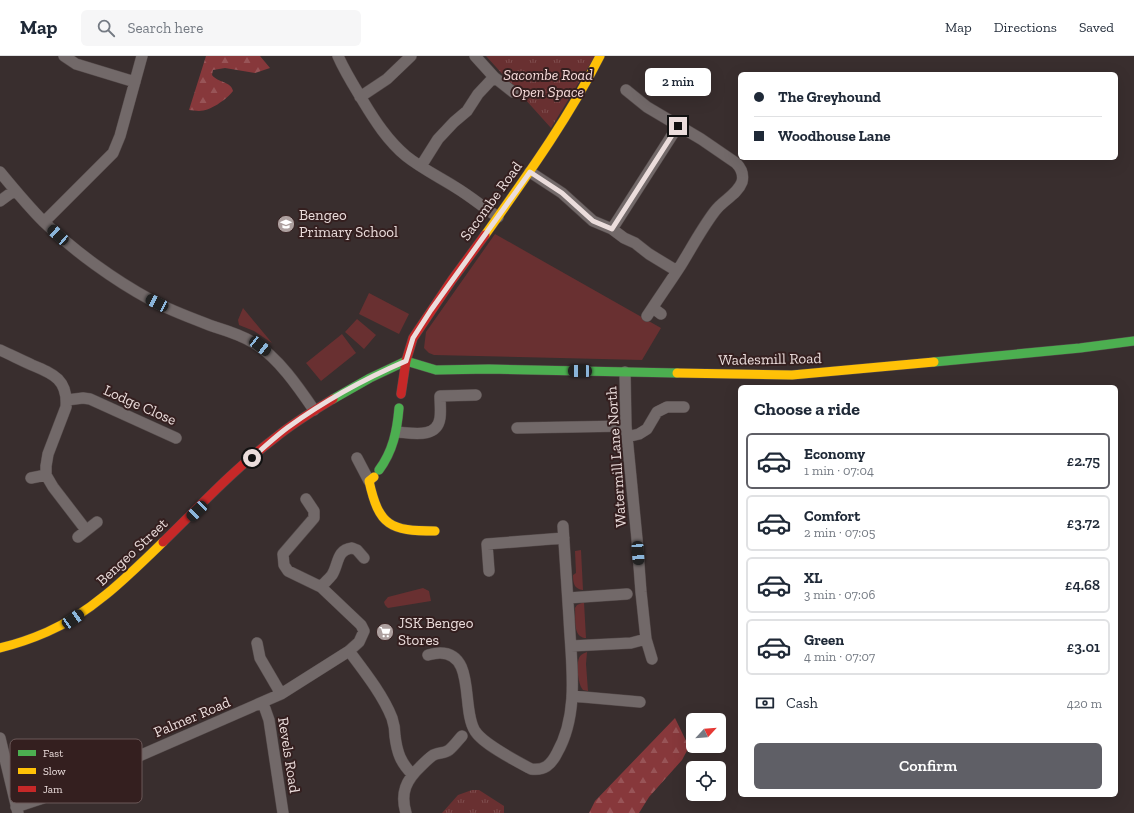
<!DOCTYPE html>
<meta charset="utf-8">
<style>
:root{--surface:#fff;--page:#f6f6f7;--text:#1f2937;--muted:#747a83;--line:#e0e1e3;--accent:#5f5f66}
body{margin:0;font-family:"Zilla Slab",serif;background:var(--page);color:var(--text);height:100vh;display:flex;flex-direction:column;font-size:15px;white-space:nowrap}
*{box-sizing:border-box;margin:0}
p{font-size:13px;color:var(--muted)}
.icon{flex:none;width:22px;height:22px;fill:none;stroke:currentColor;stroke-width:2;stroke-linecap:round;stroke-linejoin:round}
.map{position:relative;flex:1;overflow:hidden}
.sheet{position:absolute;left:738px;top:329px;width:380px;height:412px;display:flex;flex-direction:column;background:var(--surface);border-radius:6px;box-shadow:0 4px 16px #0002}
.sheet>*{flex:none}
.banner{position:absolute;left:738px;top:16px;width:380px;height:88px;border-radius:6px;box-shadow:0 4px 16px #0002;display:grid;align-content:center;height:88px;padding:0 16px;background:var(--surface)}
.needle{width:26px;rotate:64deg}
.tools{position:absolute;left:686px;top:657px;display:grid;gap:8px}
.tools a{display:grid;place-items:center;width:40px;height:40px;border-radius:6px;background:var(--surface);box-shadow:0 4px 16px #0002;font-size:20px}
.end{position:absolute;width:18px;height:18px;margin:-9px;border:5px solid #ebdddc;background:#111;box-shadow:0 0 0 2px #111}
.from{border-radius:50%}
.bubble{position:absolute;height:28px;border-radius:6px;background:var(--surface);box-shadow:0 4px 16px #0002;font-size:13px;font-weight:600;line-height:28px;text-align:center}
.car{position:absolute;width:12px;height:24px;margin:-12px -6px;border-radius:5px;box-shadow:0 0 3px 1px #0007;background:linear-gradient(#222 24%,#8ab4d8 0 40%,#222 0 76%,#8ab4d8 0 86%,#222 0)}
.banner b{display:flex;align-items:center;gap:14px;height:38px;font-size:15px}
.banner b+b{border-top:1px solid var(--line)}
.banner i{width:10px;height:10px;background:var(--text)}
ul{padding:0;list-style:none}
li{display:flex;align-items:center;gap:12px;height:56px;margin:0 8px 6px;padding:0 8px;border:2px solid var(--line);border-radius:6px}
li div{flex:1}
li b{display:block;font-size:15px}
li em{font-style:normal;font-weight:600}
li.on{border-color:var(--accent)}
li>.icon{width:36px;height:36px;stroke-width:1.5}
h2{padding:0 16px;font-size:18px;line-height:48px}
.pay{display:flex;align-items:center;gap:10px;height:44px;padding:0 16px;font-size:15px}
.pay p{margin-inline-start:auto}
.cta{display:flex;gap:8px;margin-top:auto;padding:8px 16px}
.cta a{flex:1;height:46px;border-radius:6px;background:var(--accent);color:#fff;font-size:16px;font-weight:600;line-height:46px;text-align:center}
header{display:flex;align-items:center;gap:24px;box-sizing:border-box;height:56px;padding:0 20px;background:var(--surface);border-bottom:1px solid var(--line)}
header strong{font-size:19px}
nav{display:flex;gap:22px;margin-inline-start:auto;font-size:14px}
.search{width:280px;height:36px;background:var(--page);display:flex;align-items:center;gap:10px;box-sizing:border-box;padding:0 14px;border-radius:6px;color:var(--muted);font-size:15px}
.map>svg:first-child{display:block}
</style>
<header>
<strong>Map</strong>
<div class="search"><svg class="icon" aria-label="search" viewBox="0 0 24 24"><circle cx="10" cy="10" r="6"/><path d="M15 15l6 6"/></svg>Search here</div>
<nav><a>Map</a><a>Directions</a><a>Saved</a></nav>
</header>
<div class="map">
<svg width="1134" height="757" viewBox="0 0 1134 757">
<defs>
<pattern id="forest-firs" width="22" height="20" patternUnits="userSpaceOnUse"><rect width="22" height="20" fill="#87383b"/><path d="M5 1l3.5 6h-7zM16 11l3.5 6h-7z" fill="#985457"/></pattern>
<pattern id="park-tufts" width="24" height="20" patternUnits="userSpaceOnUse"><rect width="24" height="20" fill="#693031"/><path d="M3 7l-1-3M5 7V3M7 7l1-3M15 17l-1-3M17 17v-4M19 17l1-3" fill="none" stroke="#7f4e4e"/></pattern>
</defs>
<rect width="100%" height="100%" fill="#392e2e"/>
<path fill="#693031" d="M 495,178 L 661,272 L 642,304 L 434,299 L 429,297 L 424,292 L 426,276 Z
M 369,237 L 409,258 L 399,278 L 359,258 Z
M 243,252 L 272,287 L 254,275 L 239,269 L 238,264 Z
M 357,263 L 376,279 L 364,293 L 345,276 Z
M 342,278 L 356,297 L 321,325 L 306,307 Z
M 581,494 L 583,534 C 574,533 573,527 573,519 L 576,517 L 575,495 Z
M 423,532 L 429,535 L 431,545 L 388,552 L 385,549 L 384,546 L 388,541 Z
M 584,546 L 586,582 C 572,581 576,562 575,552 L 577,549 Z
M 587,596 L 586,608 L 588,635 L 583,634 C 578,629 576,609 579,602 C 580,599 584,597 587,596 Z"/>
<path fill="url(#forest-firs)" d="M 206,0 L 260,0 L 270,12 L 255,17 L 225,12 L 213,14 L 212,19 C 218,27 231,25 233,35 C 226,44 210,55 199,55 C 196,55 192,54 189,54 Z
M 675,662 L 689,691 L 682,704 L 649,741 L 639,757 L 589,757 L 595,745 Z"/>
<path fill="url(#park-tufts)" d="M 486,0 L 595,0 L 551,72 Z
M 472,734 L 479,734 L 504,750 L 504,757 L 442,757 L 458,739 Z"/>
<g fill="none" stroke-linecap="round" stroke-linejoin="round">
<defs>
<path id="street" d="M 64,0 L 76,8 L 135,26
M 338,0 C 345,16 354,30 363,45 C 375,65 388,85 406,100 C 421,112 439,121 455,131 C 470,140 483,151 498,161
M 494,21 L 513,36
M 626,34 L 647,51 L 701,83 L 736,107 C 741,112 744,118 742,126 C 737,139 723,144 715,155 C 702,172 692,191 681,209 C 670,226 658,243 647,260
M 360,41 L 387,23 L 411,0
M 421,110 L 438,83 L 454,66 L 467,55 L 478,38 L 494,21 L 475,0
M 0,116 C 14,133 28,150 44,166 C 74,195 114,224 151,244 C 171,255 194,263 215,271 C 228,275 243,280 254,287 C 278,301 299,332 314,354
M 530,116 L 562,137 L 593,165 L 612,173 L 624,182 L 635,187 L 649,198 L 677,215
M 0,145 L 15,134
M 44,166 L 113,97 L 120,80 L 142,0
M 612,173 L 678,70
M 653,252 L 661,258
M 0,294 C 11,299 21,304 32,309 C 54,318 68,324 66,351 L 48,398 L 46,410 L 46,419 L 53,431 L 86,474
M 625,316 L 626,370 L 637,483 L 641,536 L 646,583 L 652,603
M 67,344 L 83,342 L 90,343 L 176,382
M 517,372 L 626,370
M 397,376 C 412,377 437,383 440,362 C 441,355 440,347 440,340 L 476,339
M 627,381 L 639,378 L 647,373 L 657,356 L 667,351 L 684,351
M 357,402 L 369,425
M 31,422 L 46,419
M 78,481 L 97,466
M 489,515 L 487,488 L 564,482
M 321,531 C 324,527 329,523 332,519 C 339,508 336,494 352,492 L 357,494 L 364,502
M 568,542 L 627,538
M 257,587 L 260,602 L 281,638
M 571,590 L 631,587 L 646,583
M 349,595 C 364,615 383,639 392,662 C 394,668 395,674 395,680 C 397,697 401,707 412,718
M 428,599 C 432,598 436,597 440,597 C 476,597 461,654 475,675 C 483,688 516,705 531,713 C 544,715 551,709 557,697 C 580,657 571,606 569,562 C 567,531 565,501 563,470
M 572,640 L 640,646
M 263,647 L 269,664 L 283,757
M 0,682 L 18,757
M 16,751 L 43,742 L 281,638 L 349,595 L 359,586 L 364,575 L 361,569 L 321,531 L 288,515 L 284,509 L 283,498 L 314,462 L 314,455 L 306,443
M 406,757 C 400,737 406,724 421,710 C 424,707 428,703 432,700 C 437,696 444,698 449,694 C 454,690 458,684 462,680"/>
<path id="fast" d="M 406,305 L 436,314 L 489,313 L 677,317
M 934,306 L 1080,292 L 1134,285
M 333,343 L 370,322 L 406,305
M 379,414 C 393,395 397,375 399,352"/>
<path id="slow" d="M 485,179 C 526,121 568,63 600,0
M 677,317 L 792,319 L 934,306
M 374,421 L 369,425 C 379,470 390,475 435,475
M 0,592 C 16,588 31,583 47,576 C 91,557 128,520 163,486"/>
<path id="jam" d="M 401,338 L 406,305 L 413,282 L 452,224 L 485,179
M 163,486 C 199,451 234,413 275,382 C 293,367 313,355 333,343"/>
</defs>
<use href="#street" stroke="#544a4a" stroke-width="12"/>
<use href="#fast" stroke="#544a4a" stroke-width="10"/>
<use href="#slow" stroke="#544a4a" stroke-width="10"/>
<use href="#jam" stroke="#544a4a" stroke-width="10"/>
<use href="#street" stroke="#726969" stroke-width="11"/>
<use href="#fast" stroke="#4caf50" stroke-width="9"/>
<use href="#slow" stroke="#ffc107" stroke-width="9"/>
<use href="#jam" stroke="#c62828" stroke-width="9"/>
</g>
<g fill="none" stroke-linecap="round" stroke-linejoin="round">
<path stroke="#ebdddc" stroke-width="5" d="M 252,402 C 263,392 275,381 287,372 C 324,345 364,323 406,305 L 413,282 L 431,254 L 530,116 L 562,137 L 593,165 L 612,173 L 678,70"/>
</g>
<defs>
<symbol id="school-disc" viewBox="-11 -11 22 22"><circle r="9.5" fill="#ada09f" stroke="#341f1f"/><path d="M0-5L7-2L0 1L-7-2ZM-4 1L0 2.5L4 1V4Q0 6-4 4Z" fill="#fff"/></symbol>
<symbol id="supermarket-disc" viewBox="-11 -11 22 22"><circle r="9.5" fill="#ada09f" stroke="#341f1f"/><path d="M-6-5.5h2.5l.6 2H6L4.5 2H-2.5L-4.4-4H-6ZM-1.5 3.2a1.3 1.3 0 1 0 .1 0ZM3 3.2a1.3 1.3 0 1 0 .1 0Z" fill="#fff"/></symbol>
</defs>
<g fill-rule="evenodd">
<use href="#school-disc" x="276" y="158" width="20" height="20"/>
<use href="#supermarket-disc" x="375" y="566" width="20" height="20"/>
</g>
<g text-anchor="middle" stroke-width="4" stroke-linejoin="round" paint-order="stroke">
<g font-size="15" font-style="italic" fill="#f6dbda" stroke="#341f1f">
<text x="548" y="24">Sacombe Road<tspan x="548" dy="17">Open Space</tspan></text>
</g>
<g font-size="15" fill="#ebdddc" stroke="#341f1f">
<text transform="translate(491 145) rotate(-54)" y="5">Sacombe Road</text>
<text transform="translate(770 303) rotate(-1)" y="5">Wadesmill Road</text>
<text transform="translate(140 349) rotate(24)" y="5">Lodge Close</text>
<text transform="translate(616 401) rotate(-94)" y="5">Watermill Lane North</text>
<text transform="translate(132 496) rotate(-43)" y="5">Bengeo Street</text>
<text transform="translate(192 661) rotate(-23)" y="5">Palmer Road</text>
<text transform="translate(289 699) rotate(81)" y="5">Revels Road</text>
</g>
<g font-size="15" fill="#ebdddc" stroke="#341f1f" text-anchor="start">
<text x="299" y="164">Bengeo<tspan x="299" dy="17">Primary School</tspan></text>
<text x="398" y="572">JSK Bengeo<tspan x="398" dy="17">Stores</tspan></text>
</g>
</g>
<rect x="10" y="683" width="132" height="64" rx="6" fill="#341f1f" stroke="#6b5858" stroke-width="1"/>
<rect x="18" y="694" width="18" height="6" fill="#4caf50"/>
<rect x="18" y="712" width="18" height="6" fill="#ffc107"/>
<rect x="18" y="730" width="18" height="6" fill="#c62828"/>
<g font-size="11" fill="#ebdddc">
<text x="43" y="701">Fast</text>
<text x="43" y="719">Slow</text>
<text x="43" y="737">Jam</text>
</g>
</svg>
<div class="tools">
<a><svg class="needle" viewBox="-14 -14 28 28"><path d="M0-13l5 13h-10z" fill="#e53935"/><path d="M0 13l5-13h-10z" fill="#747a83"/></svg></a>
<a><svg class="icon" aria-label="locate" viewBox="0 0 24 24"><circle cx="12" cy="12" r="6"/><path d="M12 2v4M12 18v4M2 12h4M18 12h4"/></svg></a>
</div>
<i class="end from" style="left:252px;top:402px"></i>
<i class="end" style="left:678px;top:70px"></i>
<div class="bubble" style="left:645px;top:12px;width:66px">2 min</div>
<i class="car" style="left:58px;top:179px;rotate:312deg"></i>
<i class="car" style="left:157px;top:247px;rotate:297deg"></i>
<i class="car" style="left:260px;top:290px;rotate:128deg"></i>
<i class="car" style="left:580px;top:315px;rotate:271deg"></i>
<i class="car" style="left:197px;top:455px;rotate:226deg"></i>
<i class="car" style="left:638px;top:497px;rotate:176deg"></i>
<i class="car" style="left:73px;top:563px;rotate:56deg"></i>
<div class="banner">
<b><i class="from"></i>The Greyhound</b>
<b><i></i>Woodhouse Lane</b>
</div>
<section class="sheet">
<h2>Choose a ride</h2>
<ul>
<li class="on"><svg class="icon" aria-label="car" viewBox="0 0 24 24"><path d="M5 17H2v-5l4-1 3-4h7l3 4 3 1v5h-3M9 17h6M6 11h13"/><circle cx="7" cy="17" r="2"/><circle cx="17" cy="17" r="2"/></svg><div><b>Economy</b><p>1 min · 07:04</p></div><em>£2.75</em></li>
<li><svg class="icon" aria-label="car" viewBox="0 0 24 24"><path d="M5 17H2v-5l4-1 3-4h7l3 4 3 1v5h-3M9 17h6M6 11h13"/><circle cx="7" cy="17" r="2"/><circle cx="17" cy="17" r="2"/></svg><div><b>Comfort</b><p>2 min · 07:05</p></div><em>£3.72</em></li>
<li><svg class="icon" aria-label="car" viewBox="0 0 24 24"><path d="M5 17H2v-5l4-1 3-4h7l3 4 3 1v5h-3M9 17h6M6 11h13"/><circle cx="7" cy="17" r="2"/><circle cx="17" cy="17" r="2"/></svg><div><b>XL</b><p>3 min · 07:06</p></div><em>£4.68</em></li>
<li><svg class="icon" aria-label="car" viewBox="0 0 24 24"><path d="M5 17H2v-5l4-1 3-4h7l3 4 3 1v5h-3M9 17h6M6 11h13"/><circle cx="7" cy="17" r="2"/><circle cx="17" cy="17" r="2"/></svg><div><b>Green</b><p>4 min · 07:07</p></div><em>£3.01</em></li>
</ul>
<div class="pay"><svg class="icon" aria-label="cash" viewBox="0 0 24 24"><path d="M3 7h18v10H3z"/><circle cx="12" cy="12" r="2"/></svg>Cash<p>420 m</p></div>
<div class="cta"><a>Confirm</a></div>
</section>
</div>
